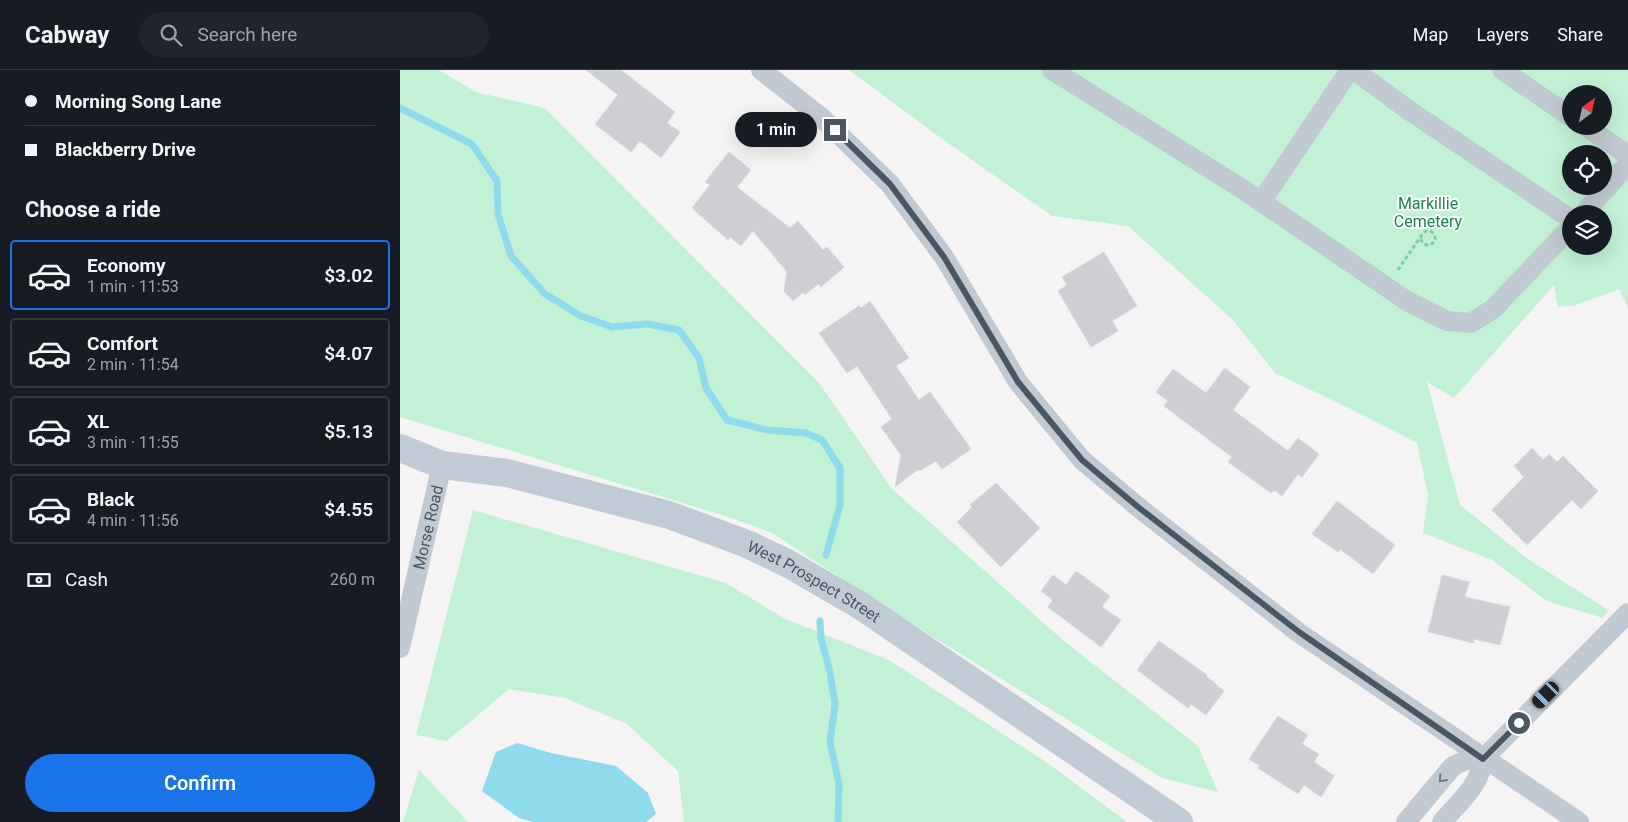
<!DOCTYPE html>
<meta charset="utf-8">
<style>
:root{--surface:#171b24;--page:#20242c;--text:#f1f3f6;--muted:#9ea1a6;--line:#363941;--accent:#1a73e8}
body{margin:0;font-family:Roboto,sans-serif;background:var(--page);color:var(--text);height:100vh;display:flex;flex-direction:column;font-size:19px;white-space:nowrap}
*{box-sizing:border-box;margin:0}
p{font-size:16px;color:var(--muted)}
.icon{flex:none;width:28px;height:28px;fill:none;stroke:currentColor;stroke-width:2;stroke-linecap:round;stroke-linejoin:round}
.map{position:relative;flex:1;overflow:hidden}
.details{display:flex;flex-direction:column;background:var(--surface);width:400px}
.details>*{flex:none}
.top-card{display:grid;align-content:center;height:110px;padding:0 25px;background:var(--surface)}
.needle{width:32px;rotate:33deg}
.buttons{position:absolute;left:1162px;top:15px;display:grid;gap:10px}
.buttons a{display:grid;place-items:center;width:50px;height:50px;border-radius:50%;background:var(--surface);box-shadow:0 5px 20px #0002;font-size:25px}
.end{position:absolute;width:22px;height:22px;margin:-11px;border:6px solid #4a5661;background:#fff;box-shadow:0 0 0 2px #fff}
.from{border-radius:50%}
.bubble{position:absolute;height:35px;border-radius:18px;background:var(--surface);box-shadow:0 5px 20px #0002;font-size:16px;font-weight:600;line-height:35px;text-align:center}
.car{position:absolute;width:15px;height:30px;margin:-15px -8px;border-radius:6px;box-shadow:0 0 4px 1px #0007;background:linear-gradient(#222 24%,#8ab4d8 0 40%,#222 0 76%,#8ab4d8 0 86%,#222 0)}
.top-card b{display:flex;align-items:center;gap:18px;height:48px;font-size:19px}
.top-card b+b{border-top:1px solid var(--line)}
.top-card i{width:12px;height:12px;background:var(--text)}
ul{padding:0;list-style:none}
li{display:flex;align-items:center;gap:15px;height:70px;margin:0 10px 8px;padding:0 15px;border:2px solid var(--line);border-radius:5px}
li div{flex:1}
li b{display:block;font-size:19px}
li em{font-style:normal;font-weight:600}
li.on{border-color:var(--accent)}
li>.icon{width:45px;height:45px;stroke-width:1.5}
h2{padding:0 25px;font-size:22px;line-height:60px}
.pay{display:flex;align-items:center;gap:12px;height:55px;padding:0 25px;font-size:19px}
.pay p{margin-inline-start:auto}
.action{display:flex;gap:10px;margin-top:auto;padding:10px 25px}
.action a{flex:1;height:58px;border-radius:30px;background:var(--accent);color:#fff;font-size:20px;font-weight:600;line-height:58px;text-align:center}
header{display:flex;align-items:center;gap:30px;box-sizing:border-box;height:70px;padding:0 25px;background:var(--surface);border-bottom:1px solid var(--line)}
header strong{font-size:24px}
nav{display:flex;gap:28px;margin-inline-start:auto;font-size:18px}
.search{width:350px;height:45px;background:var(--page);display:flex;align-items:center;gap:12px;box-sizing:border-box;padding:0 18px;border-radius:28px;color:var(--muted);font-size:19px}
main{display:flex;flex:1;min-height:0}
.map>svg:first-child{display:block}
</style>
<header>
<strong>Cabway</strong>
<div class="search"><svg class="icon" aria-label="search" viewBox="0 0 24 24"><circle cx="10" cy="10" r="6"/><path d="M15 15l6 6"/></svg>Search here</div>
<nav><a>Map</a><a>Layers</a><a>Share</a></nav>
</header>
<main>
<section class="details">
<div class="top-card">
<b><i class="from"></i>Morning Song Lane</b>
<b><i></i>Blackberry Drive</b>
</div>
<h2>Choose a ride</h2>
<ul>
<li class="on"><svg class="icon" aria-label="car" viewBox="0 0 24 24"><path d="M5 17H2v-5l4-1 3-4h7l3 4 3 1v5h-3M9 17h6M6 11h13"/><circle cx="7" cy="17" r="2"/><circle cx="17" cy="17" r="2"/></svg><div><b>Economy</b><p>1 min · 11:53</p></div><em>$3.02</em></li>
<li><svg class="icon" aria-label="car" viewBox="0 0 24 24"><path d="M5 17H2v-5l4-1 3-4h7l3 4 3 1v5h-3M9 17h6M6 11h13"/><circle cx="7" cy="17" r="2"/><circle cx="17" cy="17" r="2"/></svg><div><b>Comfort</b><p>2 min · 11:54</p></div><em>$4.07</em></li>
<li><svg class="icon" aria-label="car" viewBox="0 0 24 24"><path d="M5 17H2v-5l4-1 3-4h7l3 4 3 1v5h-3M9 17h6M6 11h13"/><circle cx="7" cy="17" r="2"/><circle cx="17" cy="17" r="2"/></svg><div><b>XL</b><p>3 min · 11:55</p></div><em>$5.13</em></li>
<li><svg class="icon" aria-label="car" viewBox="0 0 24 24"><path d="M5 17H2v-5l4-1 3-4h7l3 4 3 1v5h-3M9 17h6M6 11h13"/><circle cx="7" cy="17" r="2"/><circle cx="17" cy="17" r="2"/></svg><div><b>Black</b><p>4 min · 11:56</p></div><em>$4.55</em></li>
</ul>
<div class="pay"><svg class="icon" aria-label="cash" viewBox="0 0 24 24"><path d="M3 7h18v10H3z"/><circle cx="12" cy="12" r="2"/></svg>Cash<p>260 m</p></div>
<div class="action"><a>Confirm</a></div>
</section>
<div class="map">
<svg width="1228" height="752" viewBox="0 0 1228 752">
<rect width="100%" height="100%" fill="#f5f3f3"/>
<path fill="#c3f1d5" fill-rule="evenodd" d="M 0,0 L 39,0 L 76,22 L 145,38 L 420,314 L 492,419 L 664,571 L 798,676 L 818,722 L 762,708 L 488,539 L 372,463 L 329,447 L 0,347 Z
M 449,0 L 1228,0 L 1228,238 L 1219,219 L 1176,235 L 1158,237 L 1154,215 L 1054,328 L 1027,312 L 1060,435 L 1128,489 L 1208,540 L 1203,548 L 1147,531 L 1092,490 L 1023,463 L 1028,425 L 1017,373 L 953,340 L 875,303 L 833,250 L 728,156 L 652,146 L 545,71 ZM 1171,24 L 1204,24 L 1204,56 L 1171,56 ZM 1171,84 L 1204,84 L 1204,116 L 1171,116 ZM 1171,144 L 1204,144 L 1204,176 L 1171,176 Z
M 73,440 L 326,513 L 383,548 L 489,590 L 646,692 L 727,752 L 284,752 L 278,701 L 227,654 L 165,628 L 109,619 L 47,671 L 16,665 Z
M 19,700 L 68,752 L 3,752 Z"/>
<path fill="#90daee" d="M 117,673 L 151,683 L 216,696 L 248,723 L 256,744 L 246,752 L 133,752 L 119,748 L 82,721 L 96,682 Z"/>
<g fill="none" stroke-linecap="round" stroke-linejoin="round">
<path stroke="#90daee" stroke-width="7" d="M 0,38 L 72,74 L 97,111 L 98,144 L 111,186 L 145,224 L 181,246 L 212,257 L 247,254 L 279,260 L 299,288 L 306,318 L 327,350 L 367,360 L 406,363 L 422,370 L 440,398 L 440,435 L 426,485
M 420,551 L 421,568 L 430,602 L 435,635 L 430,672 L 439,714 L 438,752"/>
</g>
<path fill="#cdcfd5" stroke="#d7d9de" d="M 186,0 L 221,0 L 275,42 L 267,53 L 280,62 L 261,88 L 240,71 L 231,82 L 195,54 L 218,25 Z
M 329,82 L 351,100 L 337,117 L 390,158 L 398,151 L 423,180 L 427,177 L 444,197 L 421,217 L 418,214 L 406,224 L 402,223 L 393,231 L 384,221 L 387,202 L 353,161 L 341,176 L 330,167 L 328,170 L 292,138 L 310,115 L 305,112 Z
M 704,182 L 737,236 L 712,251 L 718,261 L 691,277 L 658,221 L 667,215 L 662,207 Z
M 470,231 L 509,288 L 496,296 L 519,330 L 530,322 L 571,379 L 542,399 L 536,391 L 521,400 L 517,400 L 495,417 L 501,385 L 481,357 L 492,349 L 457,296 L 447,303 L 419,263 L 459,236 L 461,238 Z
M 825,298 L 850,317 L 833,340 L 888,381 L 898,368 L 919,384 L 902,407 L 898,404 L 882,426 L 874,420 L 871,423 L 828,392 L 832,387 L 764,336 L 768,331 L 756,322 L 773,299 L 806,323 Z
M 1132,378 L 1143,390 L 1149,384 L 1157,392 L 1163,386 L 1198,421 L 1181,439 L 1172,430 L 1127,475 L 1092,440 L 1124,407 L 1114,396 Z
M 596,413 L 640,458 L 601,497 L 557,452 L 572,437 L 570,435 Z
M 937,431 L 995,475 L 973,504 L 940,479 L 938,482 L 912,464 Z
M 676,501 L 710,526 L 702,537 L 721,550 L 701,577 L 648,537 L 653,530 L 641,521 L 653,505 L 666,515 Z
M 1042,505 L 1069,512 L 1065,527 L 1110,537 L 1100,575 L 1074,569 L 1074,573 L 1028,562 Z
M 759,571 L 807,605 L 806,606 L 824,621 L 806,645 L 791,634 L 788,638 L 737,600 Z
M 878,646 L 908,665 L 902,674 L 919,684 L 914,692 L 934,706 L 921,727 L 904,715 L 898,724 L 858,698 L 860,696 L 849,689 Z"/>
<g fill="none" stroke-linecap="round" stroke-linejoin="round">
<path stroke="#7ad0a6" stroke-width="3" stroke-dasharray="4 2.5" stroke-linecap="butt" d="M1021 168a7 7 0 1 1 14 0a7 7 0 1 1-14 0Z
M 998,200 L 1021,166"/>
<g stroke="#c1cad2" stroke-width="20">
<path d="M 361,0 L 421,47 L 490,114 L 544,187 L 618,312 L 682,390 L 738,437 L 899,563 L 1179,752"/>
<path d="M 652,0 L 844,120 L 1007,231 L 1047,251 L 1071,253 L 1093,239 L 1171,157"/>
<path d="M 954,0 L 1007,39 L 1171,149"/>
<path d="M 1102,0 L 1171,47"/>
<path d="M 1185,56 L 1228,85"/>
<path d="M 861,132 L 950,0"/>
<path d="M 1183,144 L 1228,94"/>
<path id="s1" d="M 0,578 L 42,395"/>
<path d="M 1006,752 L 1053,696 L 1066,690 L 1083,689"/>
<path d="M 1042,752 C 1059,732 1080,716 1083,689 L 1228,543"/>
</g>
<path stroke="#c1cbd6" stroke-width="28" id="s2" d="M 0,378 L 42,395 L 107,403 L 269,445 L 347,474 L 387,493 L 461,536 L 779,752"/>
</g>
<defs><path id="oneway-chevron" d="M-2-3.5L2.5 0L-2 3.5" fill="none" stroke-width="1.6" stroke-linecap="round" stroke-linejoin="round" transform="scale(1.25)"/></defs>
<use stroke="#6e7983" href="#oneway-chevron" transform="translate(1042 709) rotate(131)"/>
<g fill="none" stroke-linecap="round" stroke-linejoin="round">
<path stroke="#4a5661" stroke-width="6" d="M 435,60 L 490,114 L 544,187 L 618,312 L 682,390 L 738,437 L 899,562 L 1083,689 L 1119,653"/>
</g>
<g text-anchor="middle" stroke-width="4" stroke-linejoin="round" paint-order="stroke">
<g font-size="16" fill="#17864f" stroke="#fff">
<text x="1028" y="139">Markillie<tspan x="1028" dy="18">Cemetery</tspan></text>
</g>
<g font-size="16" fill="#4a5661" stroke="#fff">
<text dy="6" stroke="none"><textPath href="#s1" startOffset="124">Morse Road</textPath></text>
<text dy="6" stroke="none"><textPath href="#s2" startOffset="438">West Prospect Street</textPath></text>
</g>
</g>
</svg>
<div class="buttons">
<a><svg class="needle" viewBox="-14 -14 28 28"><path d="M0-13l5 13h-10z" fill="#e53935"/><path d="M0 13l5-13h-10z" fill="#9ea1a6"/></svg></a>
<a><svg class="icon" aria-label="locate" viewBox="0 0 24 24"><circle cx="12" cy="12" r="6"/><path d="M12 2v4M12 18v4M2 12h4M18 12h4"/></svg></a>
<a><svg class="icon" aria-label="layers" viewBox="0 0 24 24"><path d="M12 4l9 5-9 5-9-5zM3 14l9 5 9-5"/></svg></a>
</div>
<i class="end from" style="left:1119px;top:653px"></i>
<i class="end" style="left:435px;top:60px"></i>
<div class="bubble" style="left:335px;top:42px;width:82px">1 min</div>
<i class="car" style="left:1146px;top:625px;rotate:225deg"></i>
</div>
</main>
